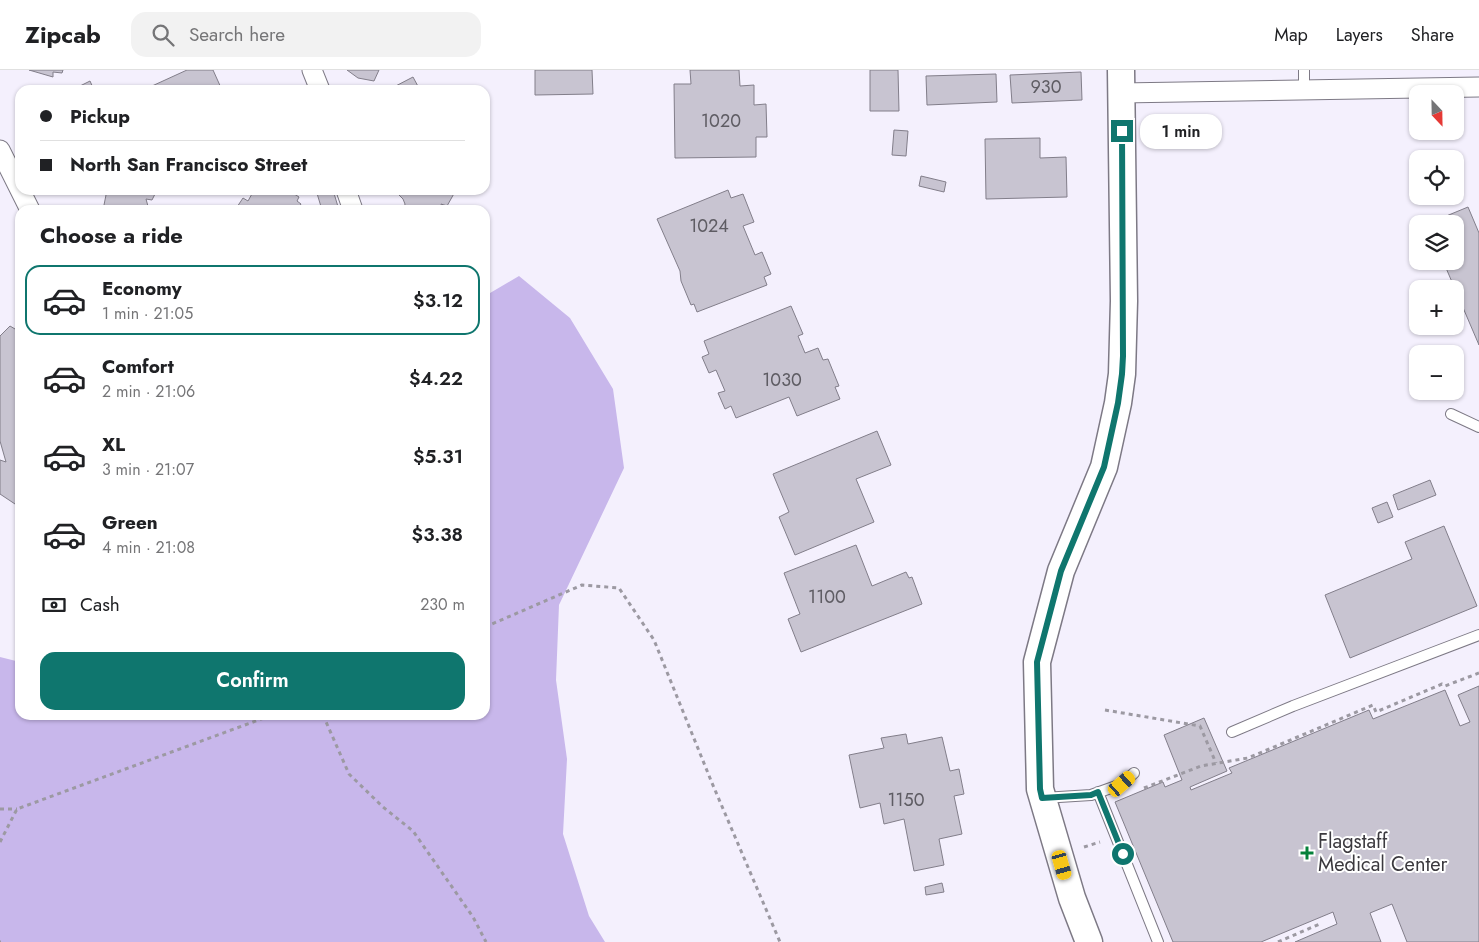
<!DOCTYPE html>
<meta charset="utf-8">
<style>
:root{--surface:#fff;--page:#f2f2f2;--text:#202124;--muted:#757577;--line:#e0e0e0;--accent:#0f766e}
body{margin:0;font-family:Jost,sans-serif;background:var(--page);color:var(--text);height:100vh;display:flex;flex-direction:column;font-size:19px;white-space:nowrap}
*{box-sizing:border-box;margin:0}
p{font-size:16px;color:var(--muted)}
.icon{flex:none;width:28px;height:28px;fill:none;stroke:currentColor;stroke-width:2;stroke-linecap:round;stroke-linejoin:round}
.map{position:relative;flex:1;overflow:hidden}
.panel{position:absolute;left:15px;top:135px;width:475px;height:515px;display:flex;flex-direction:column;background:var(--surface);border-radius:15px;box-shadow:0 1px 4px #0004}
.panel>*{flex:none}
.banner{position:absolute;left:15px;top:15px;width:475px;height:110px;border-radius:15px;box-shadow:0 1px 4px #0004;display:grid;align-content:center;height:110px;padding:0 25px;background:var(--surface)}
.needle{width:32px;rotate:158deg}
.controls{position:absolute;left:1409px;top:15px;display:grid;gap:10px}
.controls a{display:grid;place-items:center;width:55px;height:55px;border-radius:10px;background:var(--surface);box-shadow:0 1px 4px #0004;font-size:25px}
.end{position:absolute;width:22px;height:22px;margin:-11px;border:6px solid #0f766e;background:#fff;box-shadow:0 0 0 2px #fff}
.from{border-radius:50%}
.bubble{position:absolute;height:35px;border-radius:15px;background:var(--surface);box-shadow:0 1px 4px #0004;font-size:16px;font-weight:600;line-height:35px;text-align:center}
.car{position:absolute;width:15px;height:30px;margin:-15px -8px;border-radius:6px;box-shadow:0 0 4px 1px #0007;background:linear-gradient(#f5c518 24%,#345 0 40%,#f5c518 0 76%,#345 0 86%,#f5c518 0)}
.banner b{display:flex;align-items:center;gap:18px;height:48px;font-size:19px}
.banner b+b{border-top:1px solid var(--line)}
.banner i{width:12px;height:12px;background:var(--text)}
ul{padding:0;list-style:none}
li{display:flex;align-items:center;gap:15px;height:70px;margin:0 10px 8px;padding:0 15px;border:2px solid transparent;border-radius:15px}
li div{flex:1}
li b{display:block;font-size:19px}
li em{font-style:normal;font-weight:600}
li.active{border-color:var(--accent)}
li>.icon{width:45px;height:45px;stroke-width:1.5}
h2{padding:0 25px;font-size:22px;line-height:60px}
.pay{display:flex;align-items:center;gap:12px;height:55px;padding:0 25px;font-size:19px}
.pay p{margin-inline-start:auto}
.primary-button{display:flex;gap:10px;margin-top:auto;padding:10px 25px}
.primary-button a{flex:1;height:58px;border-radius:15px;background:var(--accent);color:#fff;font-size:20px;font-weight:600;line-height:58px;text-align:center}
header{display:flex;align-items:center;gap:30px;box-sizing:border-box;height:70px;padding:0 25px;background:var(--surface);border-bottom:1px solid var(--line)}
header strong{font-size:24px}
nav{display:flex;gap:28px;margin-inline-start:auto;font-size:18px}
.search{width:350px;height:45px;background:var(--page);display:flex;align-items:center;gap:12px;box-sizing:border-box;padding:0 18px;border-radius:15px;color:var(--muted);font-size:19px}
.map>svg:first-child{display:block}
</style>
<header>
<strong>Zipcab</strong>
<div class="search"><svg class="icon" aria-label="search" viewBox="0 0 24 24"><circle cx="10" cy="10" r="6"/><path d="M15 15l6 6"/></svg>Search here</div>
<nav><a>Map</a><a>Layers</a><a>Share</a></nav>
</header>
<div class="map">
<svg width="1479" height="872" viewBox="0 0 1479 872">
<rect width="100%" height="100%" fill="#f4f0fd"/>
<path fill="#c8b7eb" d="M 519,206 L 570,248 L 613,319 L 624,398 L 559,535 L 556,610 L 567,689 L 563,764 L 589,846 L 605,872 L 0,872 L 0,587 L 20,592 L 20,645 L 485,645 L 485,226 Z"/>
<path fill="#c8c4d1" stroke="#827e8a" d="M 29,0 L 63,0 L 62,3 L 53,2 L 53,7 Z
M 187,0 L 213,0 L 222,20 L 153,20 L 152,16 Z
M 347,0 L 379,0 L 374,11 L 358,8 Z
M 535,0 L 592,0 L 593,24 L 535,25 Z
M 690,0 L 739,0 L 740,16 L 754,15 L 754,35 L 766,34 L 767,67 L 756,67 L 756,87 L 675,88 L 674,14 L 691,14 Z
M 870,0 L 898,0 L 899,41 L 870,41 Z
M 1081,2 L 1082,30 L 1012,33 L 1010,5 Z
M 996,4 L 997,32 L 927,35 L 926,6 Z
M 413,7 L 420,20 L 388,20 Z
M 90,11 L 94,20 L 72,20 Z
M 894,60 L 908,61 L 906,86 L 892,85 Z
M 1040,68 L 1040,88 L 1066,87 L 1067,127 L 986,129 L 985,69 Z
M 921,106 L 946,112 L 944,122 L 919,116 Z
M 100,120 L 157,120 L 152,130 L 146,129 L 149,140 L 103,140 L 106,125 Z
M 260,120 L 288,120 L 299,127 L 297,131 L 301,134 L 297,140 L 239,140 L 237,137 L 243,128 L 248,131 L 253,122 L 256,125 Z
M 316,120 L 333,120 L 339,140 L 322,140 Z
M 398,120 L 456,120 L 447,136 L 441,134 L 443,140 L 404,140 L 405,134 L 403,129 L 397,123 Z
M 728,120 L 731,128 L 743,124 L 754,152 L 743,156 L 755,185 L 762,182 L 771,204 L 764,207 L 767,215 L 697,242 L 694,234 L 691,235 L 681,211 L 680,201 L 657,149 Z
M 1468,137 L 1479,163 L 1479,275 L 1443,191 L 1455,191 L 1455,154 L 1427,154 Z
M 791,236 L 803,264 L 798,266 L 805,283 L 818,278 L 823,290 L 828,289 L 839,316 L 835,317 L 840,329 L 797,346 L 789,327 L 736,348 L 731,336 L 725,339 L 718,323 L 725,321 L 716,300 L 709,303 L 702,287 L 709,284 L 704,271 Z
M 19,252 L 20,433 L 18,436 L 0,424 L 0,390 L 6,392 L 0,371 L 0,266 L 10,256 L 15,259 Z
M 877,361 L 891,395 L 856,409 L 874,452 L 795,485 L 779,447 L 789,442 L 773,404 Z
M 1430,410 L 1436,425 L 1398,440 L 1393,425 Z
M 1387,432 L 1393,447 L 1378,453 L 1372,438 Z
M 1444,456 L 1477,536 L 1350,588 L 1325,525 L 1412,489 L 1405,472 Z
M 856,475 L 872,516 L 906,502 L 909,508 L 912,507 L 922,534 L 801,582 L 788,549 L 800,544 L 784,503 Z
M 1479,616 L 1479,872 L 1407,872 L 1392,834 L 1370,843 L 1381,872 L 1295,872 L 1337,854 L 1333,842 L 1261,872 L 1173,872 L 1115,732 L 1163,712 L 1165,717 L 1182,710 L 1164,665 L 1204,648 L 1227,701 L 1190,717 L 1191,720 L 1232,703 L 1229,698 L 1369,640 L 1373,649 L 1445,620 L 1460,656 L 1470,652 L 1458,625 Z
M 906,664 L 908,674 L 942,667 L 950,701 L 959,699 L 964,724 L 954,726 L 962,764 L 939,769 L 944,795 L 914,801 L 904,749 L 884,754 L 880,733 L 860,738 L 849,685 L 884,678 L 881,668 Z
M 942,813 L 944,822 L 926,825 L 925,817 Z"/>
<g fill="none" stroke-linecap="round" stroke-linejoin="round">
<defs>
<path id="lane" d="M 1304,0 L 1304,20
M 1451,344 L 1479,357
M 1232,662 L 1293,636 L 1479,565
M 1098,722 L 1158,872
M 1043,728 L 1091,725 L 1122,714 L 1134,703"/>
<path id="street" d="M 312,0 L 320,20
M 1121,23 L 1479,17
M 0,80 L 30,140
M 346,120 L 353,140"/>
<path id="secondary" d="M 1089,872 L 1072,828 L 1040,719 L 1037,592 L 1061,501 L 1104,397 L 1118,333 L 1122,304 L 1124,231 L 1121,0"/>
</defs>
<use href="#lane" stroke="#7d7985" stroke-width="12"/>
<use href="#street" stroke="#7d7985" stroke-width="21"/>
<use href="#secondary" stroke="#7d7985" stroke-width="29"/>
<path stroke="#9c99a2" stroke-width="3" stroke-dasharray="4 4" stroke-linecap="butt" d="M 485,557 L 582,515 L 619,518 L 654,570 L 712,713 L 780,872
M 1105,640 L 1200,656 L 1216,693
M 323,645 L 349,704 L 383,737 L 413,761 L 473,847 L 486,872
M 1144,718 L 1201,696 L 1248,688 L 1373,635 L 1376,642 L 1442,614 L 1445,616 L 1479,603
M 0,739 L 17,739
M 0,772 L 17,739 L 272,645
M 1084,777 L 1100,772
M 0,872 L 1,872
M 1278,872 L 1322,853"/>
<use href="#lane" stroke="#fff" stroke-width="10"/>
<use href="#street" stroke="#fff" stroke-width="19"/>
<use href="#secondary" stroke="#fff" stroke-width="26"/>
</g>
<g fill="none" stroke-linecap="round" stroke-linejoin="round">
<path stroke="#0f766e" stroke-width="6" d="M 1122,61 L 1123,286 L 1122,304 L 1118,333 L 1104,397 L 1061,501 L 1037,592 L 1040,719 L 1042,728 L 1091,725 L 1098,722 L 1123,784"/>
</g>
<path fill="#05813a" stroke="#fff" stroke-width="2" d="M1304.5 775.5h5v5h5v5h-5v5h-5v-5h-5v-5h5z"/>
<g text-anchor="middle" stroke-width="4" stroke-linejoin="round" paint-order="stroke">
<g font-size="18" fill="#5e5c63">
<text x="1046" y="23">930</text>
<text x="721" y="57">1020</text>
<text x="709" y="162">1024</text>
<text x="782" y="316">1030</text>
<text x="827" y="533">1100</text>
<text x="906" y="736">1150</text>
</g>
<g font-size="20" fill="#3b393e" stroke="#fff" text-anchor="start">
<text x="1318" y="778">Flagstaff<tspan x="1318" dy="23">Medical Center</tspan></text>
</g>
</g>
</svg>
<div class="controls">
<a><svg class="needle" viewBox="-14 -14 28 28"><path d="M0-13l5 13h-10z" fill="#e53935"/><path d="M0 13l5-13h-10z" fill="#757577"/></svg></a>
<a><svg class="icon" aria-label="locate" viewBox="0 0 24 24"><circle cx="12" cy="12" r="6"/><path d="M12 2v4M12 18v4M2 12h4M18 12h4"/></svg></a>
<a><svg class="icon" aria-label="layers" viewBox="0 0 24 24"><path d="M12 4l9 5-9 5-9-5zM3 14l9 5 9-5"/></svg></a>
<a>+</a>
<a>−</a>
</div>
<i class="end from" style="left:1123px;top:784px"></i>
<i class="end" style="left:1122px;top:61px"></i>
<div class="bubble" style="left:1140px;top:44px;width:82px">1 min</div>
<i class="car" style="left:1122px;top:714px;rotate:49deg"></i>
<i class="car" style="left:1062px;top:795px;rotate:164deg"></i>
<div class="banner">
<b><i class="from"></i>Pickup</b>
<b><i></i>North San Francisco Street</b>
</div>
<section class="panel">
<h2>Choose a ride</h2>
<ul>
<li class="active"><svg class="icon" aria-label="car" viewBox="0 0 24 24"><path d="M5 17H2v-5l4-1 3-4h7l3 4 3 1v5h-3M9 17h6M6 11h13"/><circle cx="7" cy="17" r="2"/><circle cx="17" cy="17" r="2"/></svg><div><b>Economy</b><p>1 min · 21:05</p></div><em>$3.12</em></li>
<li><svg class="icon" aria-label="car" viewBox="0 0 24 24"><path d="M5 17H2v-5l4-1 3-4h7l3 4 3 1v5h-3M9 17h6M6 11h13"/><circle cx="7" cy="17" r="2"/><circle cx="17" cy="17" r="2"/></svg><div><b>Comfort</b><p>2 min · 21:06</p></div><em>$4.22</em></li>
<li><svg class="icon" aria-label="car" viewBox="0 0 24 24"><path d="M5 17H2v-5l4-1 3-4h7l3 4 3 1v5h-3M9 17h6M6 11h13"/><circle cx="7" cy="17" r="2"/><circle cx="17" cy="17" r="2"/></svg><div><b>XL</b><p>3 min · 21:07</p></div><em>$5.31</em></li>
<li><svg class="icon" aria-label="car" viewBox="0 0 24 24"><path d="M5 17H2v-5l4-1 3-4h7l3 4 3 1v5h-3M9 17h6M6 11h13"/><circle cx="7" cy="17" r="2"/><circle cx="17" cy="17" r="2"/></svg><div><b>Green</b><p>4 min · 21:08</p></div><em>$3.38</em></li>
</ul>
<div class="pay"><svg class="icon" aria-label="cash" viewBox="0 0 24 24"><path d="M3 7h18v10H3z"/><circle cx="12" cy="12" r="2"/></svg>Cash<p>230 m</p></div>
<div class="primary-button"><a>Confirm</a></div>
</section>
</div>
